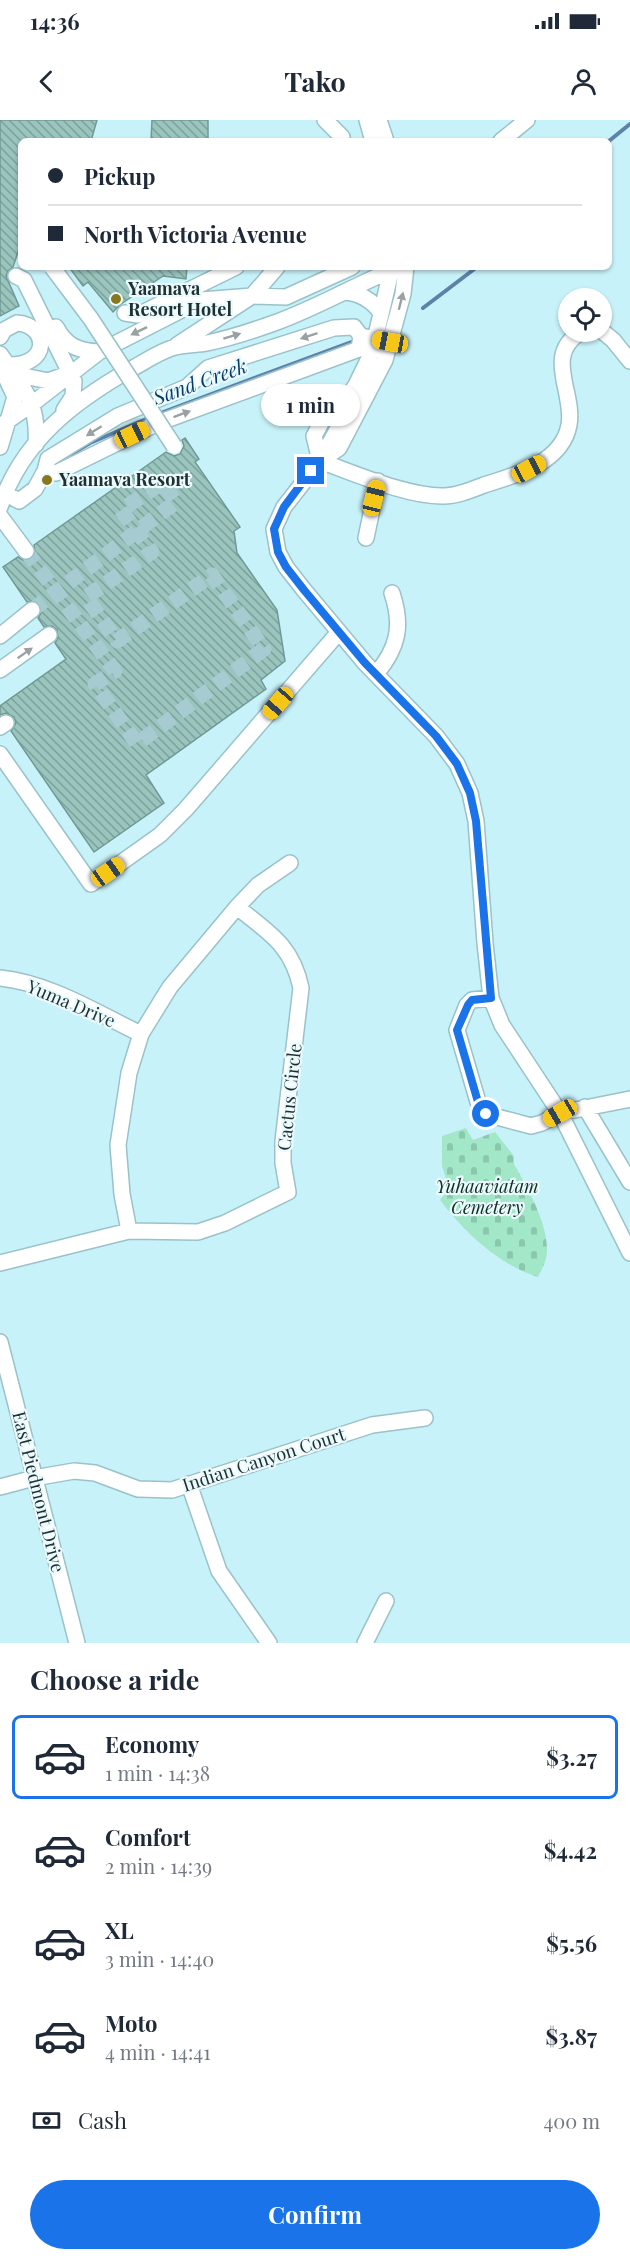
<!DOCTYPE html>
<meta charset="utf-8">
<style>
:root{--surface:#fff;--page:#f6f6f7;--text:#1f2937;--muted:#747a83;--line:#e0e1e3;--accent:#1a73e8}
body{margin:0;font-family:"Playfair Display",serif;background:var(--page);color:var(--text);height:100vh;display:flex;flex-direction:column;font-size:22px;white-space:nowrap}
*{box-sizing:border-box;margin:0}
p{font-size:20px;color:var(--muted)}
.icon{flex:none;width:33px;height:33px;fill:none;stroke:currentColor;stroke-width:2;stroke-linecap:round;stroke-linejoin:round}
.map{position:relative;height:1523px;overflow:hidden}
.sheet{display:flex;flex-direction:column;background:var(--surface);flex:1}
.sheet>*{flex:none}
.guide{position:absolute;left:18px;top:18px;width:594px;height:132px;border-radius:9px;box-shadow:0 2px 4px #0004;display:grid;align-content:center;height:132px;padding:0 30px;background:var(--surface)}
.controls{position:absolute;left:558px;top:168px;display:grid;gap:12px}
.controls a{display:grid;place-items:center;width:54px;height:54px;border-radius:50%;background:var(--surface);box-shadow:0 2px 4px #0004;font-size:30px}
.end{position:absolute;width:27px;height:27px;margin:-14px;border:8px solid #1a73e8;background:#fff;box-shadow:0 0 0 3px #fff}
.from{border-radius:50%}
.bubble{position:absolute;height:42px;border-radius:21px;background:var(--surface);box-shadow:0 2px 4px #0004;font-size:20px;font-weight:700;line-height:42px;text-align:center}
.car{position:absolute;width:18px;height:36px;margin:-18px -9px;border-radius:8px;box-shadow:0 0 4px 2px #0007;background:linear-gradient(#f5c518 24%,#345 0 40%,#f5c518 0 76%,#345 0 86%,#f5c518 0)}
.guide b{display:flex;align-items:center;gap:21px;height:57px;font-size:22px}
.guide b+b{border-top:2px solid var(--line)}
.guide i{width:15px;height:15px;background:var(--text)}
ul{padding:0;list-style:none}
li{display:flex;align-items:center;gap:18px;height:84px;margin:0 12px 9px;padding:0 18px;border:3px solid transparent;border-radius:9px}
li div{flex:1}
li b{display:block;font-size:22px}
li em{font-style:normal;font-weight:700}
li.selected{border-color:var(--accent)}
li>.icon{width:54px;height:54px;stroke-width:1.5}
h2{padding:0 30px;font-size:27px;line-height:72px}
.pay{display:flex;align-items:center;gap:15px;height:66px;padding:0 30px;font-size:22px}
.pay p{margin-inline-start:auto}
.button{display:flex;gap:12px;margin-top:auto;padding:12px 30px}
.button a{flex:1;height:69px;border-radius:36px;background:var(--accent);color:#fff;font-size:24px;font-weight:700;line-height:69px;text-align:center}
.status{display:flex;justify-content:space-between;align-items:center;height:42px;padding:0 30px;background:var(--surface);direction:ltr}
.status svg{height:16px;fill:currentColor}
header{display:flex;justify-content:space-between;align-items:center;height:78px;padding:0 30px;background:var(--surface);font-size:27px;font-weight:700}
.map>svg:first-child{display:block}
</style>
<div class="status"><b>14:36</b><svg viewBox="0 0 49 12"><path d="M0 12V9h3v3zM5 12V6h3v6zM10 12V3h3v9zM15 12V0h3v12zM26 1h20v11H26zM47 4h2v5h-2z"/></svg></div>
<header><svg class="icon" aria-label="back" viewBox="0 0 24 24"><path d="M15 5l-7 7 7 7"/></svg>Tako<svg class="icon" aria-label="person" viewBox="0 0 24 24"><circle cx="12" cy="8" r="4"/><path d="M4 21q1-7 8-7t8 7"/></svg></header>
<div class="map">
<svg width="630" height="1523" viewBox="0 0 630 1523">
<defs>
<pattern id="cemetery-stones" width="16" height="16" patternUnits="userSpaceOnUse" patternTransform="scale(1.5)"><rect width="16" height="16" fill="#a2e8c8"/><path d="M2 7V4a2 2 0 0 1 4 0v3zM10 15v-3a2 2 0 0 1 4 0v3z" fill="#8bc7ac"/></pattern>
<pattern id="building-back-hatch" width="6" height="6" patternUnits="userSpaceOnUse" patternTransform="scale(1.5)"><rect width="6" height="6" fill="#9ac4be"/><path d="M-1 5l2 2M0 0l6 6M5-1l2 2" fill="none" stroke="#7da09b"/></pattern>
</defs>
<rect width="100%" height="100%" fill="#c8f2f9"/>
<path fill="url(#cemetery-stones)" d="M 466,1008 L 473,1020 L 495,1012 L 514,1036 L 514,1044 C 527,1067 548,1103 547,1131 C 547,1140 542,1149 538,1157 C 499,1145 464,1112 440,1080 L 449,1068 L 442,1046 L 442,1016 Z"/>
<g fill="none" stroke-linecap="round" stroke-linejoin="round">
<path stroke="#5d82aa" stroke-width="4" d="M 609,21 L 630,4
M 423,188 L 477,147
M 158,294 L 354,221
M 61,340 L 90,323 L 151,297"/>
</g>
<path fill="url(#building-back-hatch)" stroke="#719994" stroke-width="1.5" d="M 0,0 L 97,0 L 91,21 L 21,21 L 21,123 L 13,147 L 8,151 L 6,156 L 19,186 L 0,196 Z
M 152,0 L 208,0 L 208,21 L 151,21 Z
M 69,147 L 187,147 L 186,159 L 163,156 L 121,184 L 113,192 L 88,162 L 83,166 Z
M 185,318 L 199,339 L 195,342 L 240,407 L 234,411 L 237,433 L 277,490 L 285,541 L 261,560 L 266,569 L 146,655 L 164,683 L 94,732 L 11,611 L 16,603 L 14,597 L 6,593 L 0,595 L 0,586 L 66,539 L 55,523 L 58,518 L 57,510 L 52,506 L 44,507 L 38,498 L 41,493 L 40,484 L 35,481 L 27,482 L 3,447 L 18,437 L 23,440 L 31,439 L 35,434 L 34,425 L 166,332 L 174,336 L 180,334 L 184,326 L 182,320 Z"/>
<g fill="none" stroke-linecap="round" stroke-linejoin="round">
<path stroke="#a6cbd1" stroke-width="15" stroke-dasharray="15 8" stroke-linecap="butt" d="M 26,431 L 115,551 L 95,564 L 137,624 L 264,529 L 212,455 L 117,521 L 86,477 L 152,432 L 121,390 L 162,363 L 176,382 L 32,490"/>
<defs>
<path id="minor" d="M 325,0 L 342,17
M 367,0 L 373,21
M 379,0 L 386,21
M 501,21 L 527,0
M 392,147 L 372,232 L 356,265 L 344,283 L 343,299 L 320,341 L 284,387 L 274,409 L 278,432 L 286,447 L 304,470 L 365,543 L 436,616 L 457,644 L 470,673 L 476,701 L 485,823 L 491,878 L 502,905 L 560,993 L 630,1133
M 16,156 L 24,160 L 74,261 L 73,276 L 64,290
M 344,172 C 360,173 372,180 381,193
M 125,193 L 138,195 L 236,147
M 56,207 C 66,226 78,231 99,232
M 602,211 L 613,220 L 630,241
M 361,216 L 359,229 L 158,303 L 56,353 L 45,351 L 48,339 L 118,296 L 187,267 L 208,248 L 334,208 L 354,207 L 361,216 L 390,222
M 0,217 L 4,210 L 17,203 C 49,205 51,247 7,245
M 177,225 L 252,176 L 277,147
M 0,234 C 22,266 39,282 36,324
M 15,254 L 48,261 L 62,256
M 0,306 L 32,284 L 99,232 L 201,180 L 252,176 L 286,177 L 352,147
M 0,327 L 15,277 L 1,247
M 323,339 L 339,328 L 385,240 L 403,174 L 406,147
M 320,341 C 354,353 408,377 444,376 C 457,376 471,370 484,365 C 516,355 562,343 569,305 C 575,272 543,235 581,212
M 320,341 L 314,316 L 329,288 L 344,283
M 5,373 L 19,381 L 35,369 L 45,351
M 0,387 C 22,321 73,282 131,249 C 145,242 161,230 176,227 C 186,224 197,225 207,223 C 231,218 255,210 277,202 C 318,187 357,164 397,148
M 0,396 L 26,431
M 366,418 L 378,361
M 0,516 L 32,490
M 0,550 L 49,515
M 376,554 C 398,528 403,506 392,473
M 0,607 L 6,603
M 0,634 L 91,764 L 160,715 L 186,689 L 339,512
M 0,858 C 50,863 97,893 141,914
M 491,878 L 472,880 L 467,885 L 457,910 L 478,982 L 486,994 L 531,1006 L 542,1003 L 560,993 L 630,979
M 585,987 L 630,1062
M 129,1111 L 122,1074 L 118,1025 L 129,953 L 141,914 L 170,867 L 237,787 L 258,765 L 290,743
M 0,1143 L 129,1111 L 198,1112 L 225,1103 L 288,1072 L 283,1043 L 283,1021 L 301,868 C 292,825 269,813 237,787
M 0,1222 L 77,1523
M 189,1364 L 219,1451 L 269,1523
M 0,1367 L 34,1358 L 74,1351 L 95,1353 L 138,1369 L 172,1370 L 372,1305 L 425,1298
M 365,1523 L 386,1481"/>
</defs>
<use href="#minor" stroke="#99c2c9" stroke-width="18"/>
<use href="#minor" stroke="#fff" stroke-width="15"/>
<defs>
<path id="minor-bridge" d="M 52,147 L 91,199 L 174,326"/>
</defs>
<use href="#minor-bridge" stroke="#99c2c9" stroke-width="18" stroke-linecap="butt"/>
<use href="#minor-bridge" stroke="#fff" stroke-width="15"/>
</g>
<defs><path id="oneway-solid" d="M-6-.8H1V-3.2L6.5 0L1 3.2V.8H-6Z" transform="scale(1.5)"/></defs>
<g fill="#9aa1a3">
<use href="#oneway-solid" transform="translate(401 181) rotate(-76)"/>
<use href="#oneway-solid" transform="translate(139 211) rotate(154)"/>
<use href="#oneway-solid" transform="translate(232 216) rotate(-17)"/>
<use href="#oneway-solid" transform="translate(309 216) rotate(162)"/>
<use href="#oneway-solid" transform="translate(182 294) rotate(-20)"/>
<use href="#oneway-solid" transform="translate(94 311) rotate(148)"/>
<use href="#oneway-solid" transform="translate(25 533) rotate(-35)"/>
</g>
<g fill="none" stroke-linecap="round" stroke-linejoin="round">
<path stroke="#1a73e8" stroke-width="8" d="M 311,351 L 284,387 L 274,409 L 278,432 L 286,447 L 304,470 L 365,543 L 436,616 L 457,644 L 470,673 L 476,701 L 491,878 L 472,880 L 468,885 L 457,910 L 478,982 L 486,994"/>
</g>
<g fill="#88771c" stroke="#eafafd" stroke-width="2">
<circle cx="116" cy="179" r="6"/>
<circle cx="47" cy="360" r="6"/>
</g>
<g text-anchor="middle" stroke-width="4.5" stroke-linejoin="round" paint-order="stroke">
<g font-size="18" font-weight="bold" fill="#1f2f32" stroke="#eafafd" text-anchor="start">
<text x="128" y="175">Yaamava<tspan x="128" dy="21">Resort Hotel</tspan></text>
<text x="59" y="366">Yaamava Resort</text>
</g>
<g font-size="18" fill="#1f2f32" stroke="#eafafd">
<text transform="translate(71 884) rotate(23)" y="6">Yuma Drive</text>
<text transform="translate(290 977) rotate(-84)" y="6">Cactus Circle</text>
<text transform="translate(264 1340) rotate(-18)" y="6">Indian Canyon Court</text>
<text transform="translate(38 1372) rotate(76)" y="6">East Piedmont Drive</text>
</g>
<g font-size="18" font-style="italic" fill="#0c3123" stroke="#eafafd">
<text x="487" y="1073">Yuhaaviatam<tspan x="487" dy="21">Cemetery</tspan></text>
</g>
<g font-size="20" font-style="italic" fill="#073b6c" stroke="#eafafd">
<text transform="translate(200 262) rotate(-20)" y="7">Sand Creek</text>
</g>
</g>
</svg>
<div class="controls">
<a><svg class="icon" aria-label="locate" viewBox="0 0 24 24"><circle cx="12" cy="12" r="6"/><path d="M12 2v4M12 18v4M2 12h4M18 12h4"/></svg></a>
</div>
<i class="end from" style="left:486px;top:994px"></i>
<i class="end" style="left:311px;top:351px"></i>
<div class="bubble" style="left:261px;top:264px;width:99px">1 min</div>
<i class="car" style="left:390px;top:222px;rotate:281deg"></i>
<i class="car" style="left:132px;top:315px;rotate:65deg"></i>
<i class="car" style="left:529px;top:349px;rotate:62deg"></i>
<i class="car" style="left:374px;top:378px;rotate:14deg"></i>
<i class="car" style="left:278px;top:583px;rotate:221deg"></i>
<i class="car" style="left:108px;top:752px;rotate:55deg"></i>
<i class="car" style="left:560px;top:993px;rotate:240deg"></i>
<div class="guide">
<b><i class="from"></i>Pickup</b>
<b><i></i>North Victoria Avenue</b>
</div>
</div>
<section class="sheet">
<h2>Choose a ride</h2>
<ul>
<li class="selected"><svg class="icon" aria-label="car" viewBox="0 0 24 24"><path d="M5 17H2v-5l4-1 3-4h7l3 4 3 1v5h-3M9 17h6M6 11h13"/><circle cx="7" cy="17" r="2"/><circle cx="17" cy="17" r="2"/></svg><div><b>Economy</b><p>1 min · 14:38</p></div><em>$3.27</em></li>
<li><svg class="icon" aria-label="car" viewBox="0 0 24 24"><path d="M5 17H2v-5l4-1 3-4h7l3 4 3 1v5h-3M9 17h6M6 11h13"/><circle cx="7" cy="17" r="2"/><circle cx="17" cy="17" r="2"/></svg><div><b>Comfort</b><p>2 min · 14:39</p></div><em>$4.42</em></li>
<li><svg class="icon" aria-label="car" viewBox="0 0 24 24"><path d="M5 17H2v-5l4-1 3-4h7l3 4 3 1v5h-3M9 17h6M6 11h13"/><circle cx="7" cy="17" r="2"/><circle cx="17" cy="17" r="2"/></svg><div><b>XL</b><p>3 min · 14:40</p></div><em>$5.56</em></li>
<li><svg class="icon" aria-label="car" viewBox="0 0 24 24"><path d="M5 17H2v-5l4-1 3-4h7l3 4 3 1v5h-3M9 17h6M6 11h13"/><circle cx="7" cy="17" r="2"/><circle cx="17" cy="17" r="2"/></svg><div><b>Moto</b><p>4 min · 14:41</p></div><em>$3.87</em></li>
</ul>
<div class="pay"><svg class="icon" aria-label="cash" viewBox="0 0 24 24"><path d="M3 7h18v10H3z"/><circle cx="12" cy="12" r="2"/></svg>Cash<p>400 m</p></div>
<div class="button"><a>Confirm</a></div>
</section>
